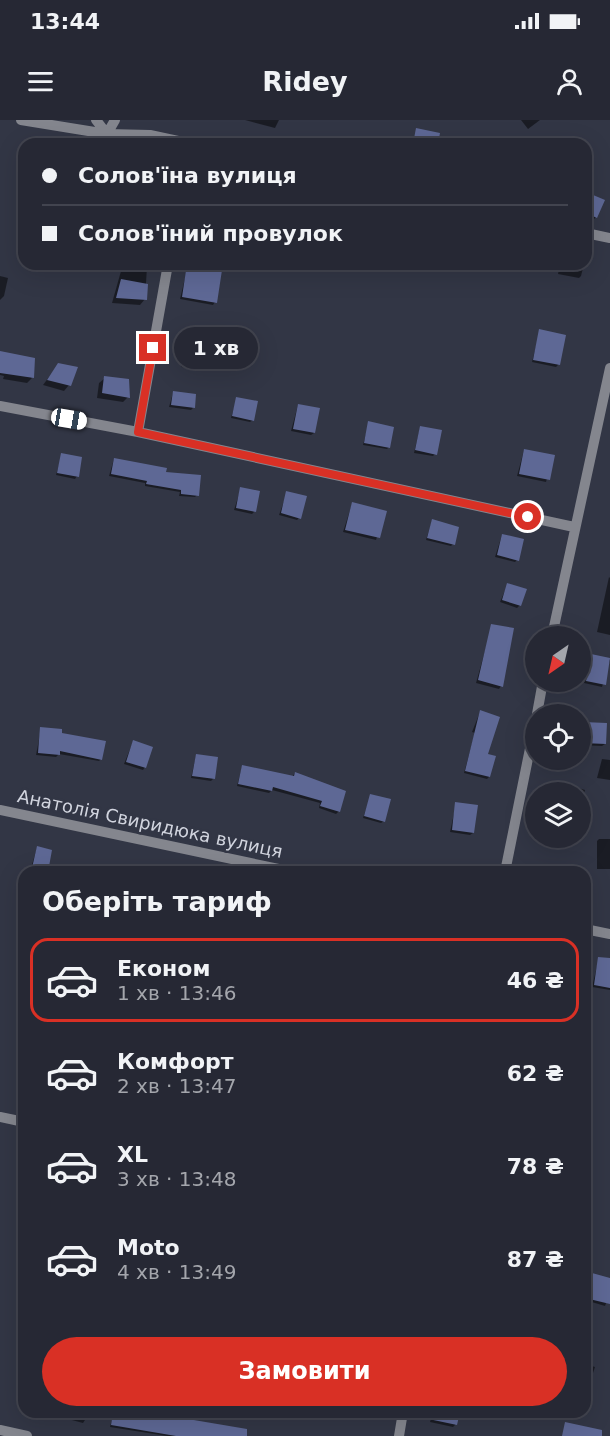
<!DOCTYPE html>
<html lang="uk">
<meta charset="utf-8">
<style>
:root{--surface:#262834;--page:#2e303c;--text:#f1f3f6;--muted:#a4a6ac;--line:#42444f;--accent:#d93025}
body{margin:0;font-family:"DejaVu Sans",sans-serif;background:var(--page);color:var(--text);height:100vh;display:flex;flex-direction:column;font-size:22px;white-space:nowrap}
*{box-sizing:border-box;margin:0}
p{font-size:20px;color:var(--muted)}
.icon{flex:none;width:33px;height:33px;fill:none;stroke:currentColor;stroke-width:2;stroke-linecap:round;stroke-linejoin:round}
.map{position:relative;flex:1;overflow:hidden}
.sheet{position:absolute;left:18px;top:746px;width:573px;height:552px;display:flex;flex-direction:column;background:var(--surface);border-radius:18px;box-shadow:0 6px 24px #0002,0 0 0 2px var(--line)}
.sheet>*{flex:none}
.top-card{position:absolute;left:18px;top:18px;width:574px;height:132px;border-radius:18px;box-shadow:0 6px 24px #0002,0 0 0 2px var(--line);display:grid;align-content:center;height:132px;padding:0 24px;background:var(--surface)}
.needle{width:39px;rotate:214deg}
.tools{position:absolute;left:525px;top:506px;display:grid;gap:12px}
.tools a{display:grid;place-items:center;width:66px;height:66px;border-radius:50%;background:var(--surface);box-shadow:0 6px 24px #0002,0 0 0 2px var(--line);font-size:30px}
.end{position:absolute;width:27px;height:27px;margin:-14px;border:8px solid #d93025;background:#fff;box-shadow:0 0 0 3px #fff}
.from{border-radius:50%}
.bubble{position:absolute;height:42px;border-radius:21px;background:var(--surface);box-shadow:0 6px 24px #0002,0 0 0 2px var(--line);font-size:20px;font-weight:700;line-height:42px;text-align:center}
.car{position:absolute;width:18px;height:36px;margin:-18px -9px;border-radius:8px;box-shadow:0 0 4px 2px #0007;background:linear-gradient(#fff 24%,#345 0 40%,#fff 0 76%,#345 0 86%,#fff 0)}
.top-card b{display:flex;align-items:center;gap:21px;height:57px;font-size:22px}
.top-card b+b{border-top:2px solid var(--line)}
.top-card i{width:15px;height:15px;background:var(--text)}
ul{padding:0;list-style:none}
li{display:flex;align-items:center;gap:18px;height:84px;margin:0 12px 9px;padding:0 12px;border:3px solid transparent;border-radius:18px}
li div{flex:1}
li b{display:block;font-size:22px}
li em{font-style:normal;font-weight:700}
li.current{border-color:var(--accent)}
li>.icon{width:54px;height:54px;stroke-width:1.5}
h2{padding:0 24px;font-size:27px;line-height:72px}
.action{display:flex;gap:12px;margin-top:auto;padding:12px 24px}
.action a{flex:1;height:69px;border-radius:36px;background:var(--accent);color:#fff;font-size:24px;font-weight:700;line-height:69px;text-align:center}
.status{display:flex;justify-content:space-between;align-items:center;height:42px;padding:0 30px;background:var(--surface);direction:ltr}
.status svg{height:16px;fill:currentColor}
header{display:flex;justify-content:space-between;align-items:center;height:78px;padding:0 24px;background:var(--surface);font-size:27px;font-weight:700}
.map>svg:first-child{display:block}
</style>
<div class="status"><b>13:44</b><svg viewBox="0 0 49 12"><path d="M0 12V9h3v3zM5 12V6h3v6zM10 12V3h3v9zM15 12V0h3v12zM26 1h20v11H26zM47 4h2v5h-2z"/></svg></div>
<header><svg class="icon" aria-label="menu" viewBox="0 0 24 24"><path d="M4 6h16M4 12h16M4 18h16"/></svg>Ridey<svg class="icon" aria-label="person" viewBox="0 0 24 24"><circle cx="12" cy="8" r="4"/><path d="M4 21q1-7 8-7t8 7"/></svg></header>
<div class="map">
<svg width="610" height="1316" viewBox="0 0 610 1316">
<rect width="100%" height="100%" fill="#323645"/>
<path fill="#0007" d="M 245,0 L 279,0 L 275,8 Z
M 521,0 L 540,0 L 528,9 Z
M 586,74 L 596,97 L 594,99 L 586,96 Z
M 123,144 L 150,144 L 147,147 L 145,179 L 140,185 L 112,183 Z
M 560,144 L 584,144 L 581,156 L 579,158 L 558,154 Z
M 188,146 L 215,182 L 213,185 L 180,179 Z
M 0,156 L 8,158 L 4,176 L 0,180 Z
M 540,211 L 558,245 L 556,247 L 532,242 Z
M 186,225 L 203,248 L 201,250 L 181,247 Z
M 0,232 L 32,258 L 27,263 L 3,259 L 4,256 L 0,255 Z
M 58,245 L 69,265 L 64,271 L 43,265 Z
M 105,258 L 128,277 L 123,282 L 97,278 L 99,263 Z
M 173,273 L 193,288 L 191,290 L 169,287 Z
M 237,278 L 253,300 L 250,302 L 231,298 Z
M 298,285 L 314,313 L 311,315 L 291,311 Z
M 369,303 L 389,327 L 387,329 L 363,325 Z
M 420,308 L 435,334 L 433,336 L 414,333 Z
M 524,330 L 553,336 L 546,362 L 517,356 Z
M 62,335 L 77,356 L 75,359 L 56,355 Z
M 114,339 L 165,353 L 197,375 L 195,377 L 179,376 L 180,372 L 145,366 L 145,363 L 109,356 Z
M 241,368 L 254,392 L 252,394 L 234,390 Z
M 287,373 L 299,398 L 297,400 L 279,395 Z
M 352,384 L 385,392 L 376,420 L 343,412 Z
M 432,401 L 453,424 L 451,426 L 426,420 Z
M 502,415 L 517,440 L 515,442 L 495,437 Z
M 609,457 L 610,458 L 610,515 L 597,512 Z
M 508,464 L 520,485 L 517,488 L 500,482 Z
M 492,506 L 501,566 L 499,569 L 476,563 Z
M 592,536 L 610,540 L 602,567 L 584,563 Z
M 480,592 L 489,657 L 487,659 L 464,653 L 475,613 L 472,612 Z
M 583,604 L 605,624 L 602,626 L 580,625 Z
M 41,609 L 60,614 L 101,639 L 99,641 L 59,634 L 56,637 L 36,635 Z
M 133,622 L 145,647 L 143,650 L 124,644 Z
M 196,636 L 213,659 L 211,661 L 191,658 Z
M 602,639 L 610,640 L 610,660 L 597,658 Z
M 242,647 L 292,657 L 295,653 L 339,691 L 336,694 L 319,688 L 320,683 L 272,670 L 269,673 L 237,666 Z
M 568,665 L 585,670 L 580,684 L 580,672 L 563,672 Z
M 371,675 L 384,701 L 381,703 L 363,698 Z
M 456,684 L 473,713 L 470,715 L 450,712 Z
M 549,717 L 569,717 L 563,728 L 547,723 Z
M 599,719 L 610,719 L 610,749 L 597,749 L 597,721 Z
M 37,728 L 46,751 L 30,751 Z
M 104,744 L 146,749 L 145,752 L 101,752 Z
M 599,838 L 610,840 L 610,870 L 592,867 Z
M 24,865 L 24,885 L 21,885 Z
M 24,1040 L 24,1059 L 19,1058 Z
M 592,1154 L 610,1159 L 610,1172 L 605,1186 L 585,1180 Z
M 585,1244 L 595,1247 L 588,1268 L 585,1267 Z
M 24,1269 L 24,1290 L 20,1289 Z
M 69,1292 L 87,1292 L 85,1300 L 83,1303 L 68,1299 Z
M 114,1292 L 152,1297 L 155,1292 L 169,1295 L 168,1297 L 205,1316 L 167,1316 L 110,1307 Z
M 433,1292 L 458,1292 L 455,1305 L 453,1307 L 430,1302 Z"/>
<path fill="#5e6895" d="M 416,8 L 440,13 L 438,24 L 413,24 Z
M 586,72 L 605,80 L 597,98 L 586,93 Z
M 187,144 L 222,150 L 217,183 L 182,177 Z
M 121,159 L 148,164 L 147,180 L 116,178 Z
M 539,209 L 566,215 L 560,245 L 533,240 Z
M 186,224 L 208,227 L 205,248 L 183,245 Z
M 0,231 L 35,238 L 34,258 L 0,253 Z
M 58,243 L 78,247 L 71,266 L 47,260 Z
M 104,256 L 129,259 L 130,278 L 102,273 Z
M 173,271 L 196,274 L 195,288 L 171,285 Z
M 236,277 L 258,281 L 254,301 L 232,296 Z
M 298,284 L 320,288 L 315,313 L 293,309 Z
M 368,301 L 394,307 L 390,328 L 364,323 Z
M 420,306 L 442,310 L 437,335 L 415,330 Z
M 524,329 L 555,335 L 550,360 L 519,354 Z
M 61,333 L 82,337 L 79,357 L 57,353 Z
M 114,338 L 167,348 L 166,352 L 201,355 L 199,376 L 181,374 L 181,370 L 146,364 L 147,361 L 111,354 Z
M 240,367 L 260,371 L 256,392 L 236,388 Z
M 286,371 L 307,376 L 301,399 L 281,393 Z
M 352,382 L 387,391 L 380,418 L 345,410 Z
M 432,399 L 459,407 L 455,425 L 427,418 Z
M 502,414 L 524,419 L 519,441 L 497,435 Z
M 507,463 L 527,469 L 521,486 L 502,480 Z
M 491,504 L 514,508 L 503,567 L 478,560 Z
M 591,534 L 610,538 L 606,565 L 586,561 Z
M 480,590 L 500,597 L 488,634 L 496,636 L 490,657 L 465,651 Z
M 583,602 L 607,603 L 606,624 L 582,623 Z
M 40,607 L 62,609 L 62,613 L 106,621 L 102,640 L 60,631 L 60,635 L 38,633 Z
M 133,620 L 153,627 L 146,648 L 126,642 Z
M 196,634 L 218,637 L 215,659 L 192,656 Z
M 242,645 L 294,656 L 295,652 L 346,671 L 340,692 L 320,686 L 322,681 L 273,667 L 272,671 L 238,664 Z
M 370,674 L 391,679 L 385,702 L 364,696 Z
M 455,682 L 478,685 L 474,713 L 452,710 Z
M 37,726 L 52,730 L 48,752 L 32,748 Z
M 598,837 L 610,838 L 610,868 L 594,865 Z
M 592,1153 L 610,1158 L 610,1184 L 585,1178 Z
M 113,1292 L 153,1296 L 154,1292 L 170,1293 L 170,1296 L 247,1309 L 247,1316 L 176,1316 L 111,1305 Z
M 420,1292 L 460,1292 L 457,1305 L 419,1297 Z
M 565,1302 L 602,1310 L 602,1316 L 562,1316 Z"/>
<g fill="none" stroke-linecap="round" stroke-linejoin="round">
<path stroke="#84868e" stroke-width="10" d="M 21,0 L 107,14 L 150,15 L 192,24
M 96,0 L 107,14
M 107,14 L 115,0
M 586,113 L 610,118
M 0,286 L 138,312 L 574,407
M 138,312 L 168,144
M 552,516 L 610,248
M 537,594 L 543,561
M 0,690 L 293,752
M 505,752 L 536,599
M 585,809 L 610,814
M 0,997 L 24,1002
M 0,1310 L 27,1316
M 399,1316 L 403,1292"/>
</g>
<g fill="none" stroke-linecap="round" stroke-linejoin="round">
<path stroke="#d93025" stroke-width="8" d="M 153,228 L 138,312 L 528,397"/>
</g>
<g text-anchor="middle" stroke-width="5" stroke-linejoin="round" paint-order="stroke">
<g font-size="18" fill="#d2d5df" stroke="#323645">
<text transform="translate(150 704) rotate(12)" y="6">Анатолія Свиридюка вулиця</text>
</g>
</g>
</svg>
<div class="tools">
<a><svg class="needle" viewBox="-14 -14 28 28"><path d="M0-13l5 13h-10z" fill="#e53935"/><path d="M0 13l5-13h-10z" fill="#a4a6ac"/></svg></a>
<a><svg class="icon" aria-label="locate" viewBox="0 0 24 24"><circle cx="12" cy="12" r="6"/><path d="M12 2v4M12 18v4M2 12h4M18 12h4"/></svg></a>
<a><svg class="icon" aria-label="layers" viewBox="0 0 24 24"><path d="M12 4l9 5-9 5-9-5zM3 14l9 5 9-5"/></svg></a>
</div>
<i class="end from" style="left:528px;top:397px"></i>
<i class="end" style="left:153px;top:228px"></i>
<div class="bubble" style="left:174px;top:207px;width:84px">1 хв</div>
<i class="car" style="left:69px;top:299px;rotate:100deg"></i>
<div class="top-card">
<b><i class="from"></i>Солов'їна вулиця</b>
<b><i></i>Солов'їний провулок</b>
</div>
<section class="sheet">
<h2>Оберіть тариф</h2>
<ul>
<li class="current"><svg class="icon" aria-label="car" viewBox="0 0 24 24"><path d="M5 17H2v-5l4-1 3-4h7l3 4 3 1v5h-3M9 17h6M6 11h13"/><circle cx="7" cy="17" r="2"/><circle cx="17" cy="17" r="2"/></svg><div><b>Економ</b><p>1 хв · 13:46</p></div><em>46 ₴</em></li>
<li><svg class="icon" aria-label="car" viewBox="0 0 24 24"><path d="M5 17H2v-5l4-1 3-4h7l3 4 3 1v5h-3M9 17h6M6 11h13"/><circle cx="7" cy="17" r="2"/><circle cx="17" cy="17" r="2"/></svg><div><b>Комфорт</b><p>2 хв · 13:47</p></div><em>62 ₴</em></li>
<li><svg class="icon" aria-label="car" viewBox="0 0 24 24"><path d="M5 17H2v-5l4-1 3-4h7l3 4 3 1v5h-3M9 17h6M6 11h13"/><circle cx="7" cy="17" r="2"/><circle cx="17" cy="17" r="2"/></svg><div><b>XL</b><p>3 хв · 13:48</p></div><em>78 ₴</em></li>
<li><svg class="icon" aria-label="car" viewBox="0 0 24 24"><path d="M5 17H2v-5l4-1 3-4h7l3 4 3 1v5h-3M9 17h6M6 11h13"/><circle cx="7" cy="17" r="2"/><circle cx="17" cy="17" r="2"/></svg><div><b>Moto</b><p>4 хв · 13:49</p></div><em>87 ₴</em></li>
</ul>
<div class="action"><a>Замовити</a></div>
</section>
</div>
